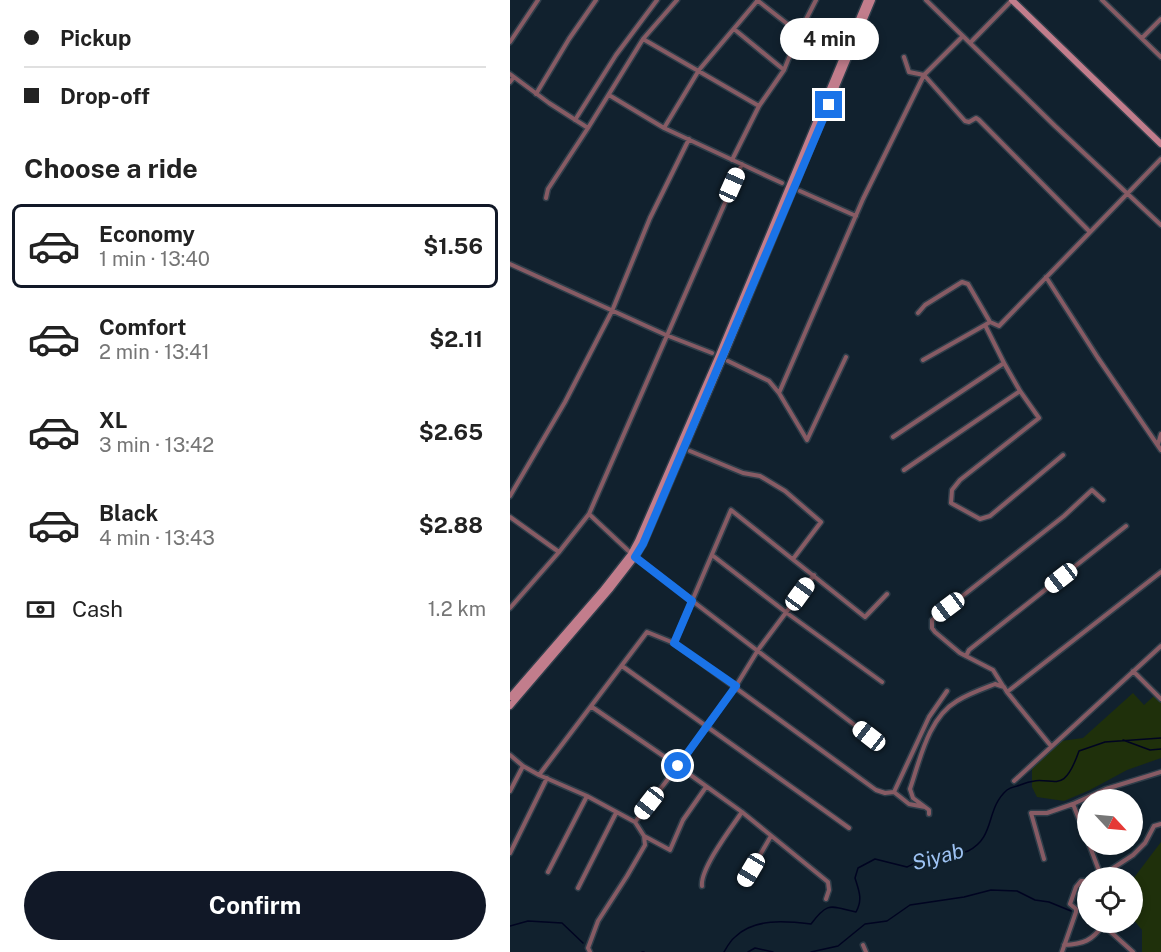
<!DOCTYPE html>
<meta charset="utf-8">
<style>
:root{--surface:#fff;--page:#f2f2f2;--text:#222;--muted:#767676;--line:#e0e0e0;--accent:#111827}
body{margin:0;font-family:"Public Sans",sans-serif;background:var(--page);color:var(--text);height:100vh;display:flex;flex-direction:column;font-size:22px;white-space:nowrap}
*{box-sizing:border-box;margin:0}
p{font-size:20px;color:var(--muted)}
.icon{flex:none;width:33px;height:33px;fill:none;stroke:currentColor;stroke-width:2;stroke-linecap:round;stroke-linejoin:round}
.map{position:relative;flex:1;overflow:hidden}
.panel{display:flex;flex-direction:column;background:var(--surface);width:510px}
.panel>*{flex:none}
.hud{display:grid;align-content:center;height:132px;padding:0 24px;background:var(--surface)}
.needle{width:39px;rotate:116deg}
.controls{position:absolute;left:567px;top:789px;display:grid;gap:12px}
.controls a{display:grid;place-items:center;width:66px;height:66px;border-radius:50%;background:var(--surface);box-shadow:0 3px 9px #0003;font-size:30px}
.end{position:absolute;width:27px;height:27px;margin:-14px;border:8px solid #1a73e8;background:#fff;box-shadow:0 0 0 3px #fff}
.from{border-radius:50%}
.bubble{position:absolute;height:42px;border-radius:21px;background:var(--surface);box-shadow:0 3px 9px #0003;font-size:20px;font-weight:700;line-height:42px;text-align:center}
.car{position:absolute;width:18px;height:36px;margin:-18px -9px;border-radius:8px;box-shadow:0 0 4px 2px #0007;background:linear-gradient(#fff 24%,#345 0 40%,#fff 0 76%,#345 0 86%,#fff 0)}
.hud b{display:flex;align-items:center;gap:21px;height:57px;font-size:22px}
.hud b+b{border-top:2px solid var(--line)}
.hud i{width:15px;height:15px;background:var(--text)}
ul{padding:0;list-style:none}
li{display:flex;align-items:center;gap:18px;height:84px;margin:0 12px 9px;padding:0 12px;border:3px solid transparent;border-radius:9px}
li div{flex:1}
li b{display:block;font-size:22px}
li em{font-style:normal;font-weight:700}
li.current{border-color:var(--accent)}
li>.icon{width:54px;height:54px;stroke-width:1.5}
h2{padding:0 24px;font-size:27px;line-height:72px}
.pay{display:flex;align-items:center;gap:15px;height:66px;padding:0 24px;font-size:22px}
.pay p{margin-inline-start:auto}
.primary-button{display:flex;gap:12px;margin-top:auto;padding:12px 24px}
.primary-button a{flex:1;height:69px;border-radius:36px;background:var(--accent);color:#fff;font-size:24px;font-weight:700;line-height:69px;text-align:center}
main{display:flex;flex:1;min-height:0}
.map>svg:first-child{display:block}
</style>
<main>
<section class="panel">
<div class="hud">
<b><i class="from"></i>Pickup</b>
<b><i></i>Drop-off</b>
</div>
<h2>Choose a ride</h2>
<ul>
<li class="current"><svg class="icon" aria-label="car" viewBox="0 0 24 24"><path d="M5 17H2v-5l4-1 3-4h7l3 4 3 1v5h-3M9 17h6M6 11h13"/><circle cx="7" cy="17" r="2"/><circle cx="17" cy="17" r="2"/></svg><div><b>Economy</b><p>1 min · 13:40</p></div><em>$1.56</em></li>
<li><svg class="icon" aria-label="car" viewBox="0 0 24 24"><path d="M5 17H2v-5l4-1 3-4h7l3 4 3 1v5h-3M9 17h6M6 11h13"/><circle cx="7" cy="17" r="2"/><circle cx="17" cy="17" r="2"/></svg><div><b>Comfort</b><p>2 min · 13:41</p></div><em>$2.11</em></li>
<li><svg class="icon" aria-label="car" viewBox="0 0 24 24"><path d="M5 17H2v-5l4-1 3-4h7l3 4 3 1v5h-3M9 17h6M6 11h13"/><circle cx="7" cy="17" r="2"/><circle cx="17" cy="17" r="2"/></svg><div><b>XL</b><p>3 min · 13:42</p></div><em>$2.65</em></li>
<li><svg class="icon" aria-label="car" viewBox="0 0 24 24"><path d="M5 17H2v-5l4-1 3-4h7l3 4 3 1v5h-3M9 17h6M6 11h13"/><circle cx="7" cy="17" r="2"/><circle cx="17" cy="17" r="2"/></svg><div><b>Black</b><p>4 min · 13:43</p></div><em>$2.88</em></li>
</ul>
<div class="pay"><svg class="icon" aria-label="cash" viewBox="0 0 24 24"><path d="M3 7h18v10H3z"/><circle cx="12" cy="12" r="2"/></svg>Cash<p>1.2 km</p></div>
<div class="primary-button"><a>Confirm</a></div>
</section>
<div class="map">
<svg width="651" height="952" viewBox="0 0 651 952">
<rect width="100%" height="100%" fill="#11212e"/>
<path fill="#1f300b" d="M 623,693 L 634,705 L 645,695 L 651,701 L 651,758 L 617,770 L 580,790 L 554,801 L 527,797 L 522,787 L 522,767 L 551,741 L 573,738 Z
M 651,842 L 651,952 L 632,952 L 632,930 L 623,919 L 623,879 Z"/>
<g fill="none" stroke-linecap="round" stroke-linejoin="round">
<path stroke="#000421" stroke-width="1.5" d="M 613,740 L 640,750 L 651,749
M 0,926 L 18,921 L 52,923 L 73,943
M 132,952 L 134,952
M 214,952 C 217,947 220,941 225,937 C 244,918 276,921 301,924 C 319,900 321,907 346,912 C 353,899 349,891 345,878 L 348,868 L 365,859 L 397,867 C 403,865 408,860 413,858 C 421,854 432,853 440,851 C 447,850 452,854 458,851 C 486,837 475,809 497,790 C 501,787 505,787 510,785 C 543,770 551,802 569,751 L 595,742 L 651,738
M 238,952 L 245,948 L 263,952
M 301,952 L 328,946 L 355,924 L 377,921 L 400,905 L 454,897 L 481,890 L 507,891 L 525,900 L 539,902 L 561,911"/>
<defs>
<path id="street" d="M 247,0 L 289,33
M 416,0 L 545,126 L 651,225
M 592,0 L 651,57
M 224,29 L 274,70
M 453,36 L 414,75 L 455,121 L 459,122 L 466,118 L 469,120 L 580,232
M 632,38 L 651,19
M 133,39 L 249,106
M 0,42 L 28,0
M 460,43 L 502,0
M 0,74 L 39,103 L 78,128 L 133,39 L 167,0
M 0,82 L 4,77
M 26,94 L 59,39 L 86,0
M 99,95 L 154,128 L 272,183
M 65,120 L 106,55 L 147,0
M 154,128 L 189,70 L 248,0
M 222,160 L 249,106 L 274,70 L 289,33 L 306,0
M 290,191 L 346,216
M 36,198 L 38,189 L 78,128
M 0,264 L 156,335 L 202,353
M 536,277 L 588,358 L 651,450
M 408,313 L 415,305 L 452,282 L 458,284 L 480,322 L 475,325
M 480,322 L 489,326 L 651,159
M 413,360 L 475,325 L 494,363
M 218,361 L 259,381 L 269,393 L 297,440 L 336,357
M 269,393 L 353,199 L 414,75 L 399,72 L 394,57
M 383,437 L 494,363 L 510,391
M 648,444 L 651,434
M 180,451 L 233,473 L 250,476 L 275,491 L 311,522 L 283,559
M 394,470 L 510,391 L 529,418 L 450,480 L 442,490 L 441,503 L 470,519 L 480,516 L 553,455
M 0,496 L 55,402 L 102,311 L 140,218 L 179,139
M 79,514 L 125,557 L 359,736
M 0,517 L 49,552
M 202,555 L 277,613 L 372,682
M 377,594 L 355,617 L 221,510 L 164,643 L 366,790 L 375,793 L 384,792 L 399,804 L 415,807 L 403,798 L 400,789 C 410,760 418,718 447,701 C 458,694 472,689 485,684 L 494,687 L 497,692 L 651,572
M 0,608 L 49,552 L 79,514 L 232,164
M 456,656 L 459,650 L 616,526
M 112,666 L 339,828
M 623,671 L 651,699
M 493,686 L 483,670 L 450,653 L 425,632 L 422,628 L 422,620 L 554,516 L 582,490 L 593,500
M 497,692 L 541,746
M 82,707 L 168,766 L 232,812 L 307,873 L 318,882 L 319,890 L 316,899
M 0,755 L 13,766 L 29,775 L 77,796 L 125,822 L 134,836 L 135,845 L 117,876 L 88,921 L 78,948 L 80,952
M 29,775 L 137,632 L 164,643
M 504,781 L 651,646
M 0,791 L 13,766
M 384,792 L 419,717 L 437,691
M 415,807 L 419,810 L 419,814
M 125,822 L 168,766 L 226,686 L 248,650 L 304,575
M 134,836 L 160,850 L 173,820 L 196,787
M 578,842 L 563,804 L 596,789 L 651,772
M 579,844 L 591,876
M 0,853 L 37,778
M 534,859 L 521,813 L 537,813 L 563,804
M 38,872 L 77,796
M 588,878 L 623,855 L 635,843 L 644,826 L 651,824
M 235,881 L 261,836
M 192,886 C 190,869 221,828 232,812
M 68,888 L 106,813
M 353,945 L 356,952
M 554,945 C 573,944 582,941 593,925 L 623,952
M 552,952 L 566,912 L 566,909 L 560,904 L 566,887 L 571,881 L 578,881"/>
<path id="secondary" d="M 502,0 L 651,144
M 0,697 L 92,591 L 121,554 L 128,541 L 209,355 L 357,0
M 0,706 L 101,588 L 125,557 L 133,544 L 212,360 L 362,0"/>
</defs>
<use href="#street" stroke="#2f3e4a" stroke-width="7"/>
<use href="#secondary" stroke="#2f3e4a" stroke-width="9"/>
<use href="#street" stroke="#875b64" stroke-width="4"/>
<use href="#secondary" stroke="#c27d8c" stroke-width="6"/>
</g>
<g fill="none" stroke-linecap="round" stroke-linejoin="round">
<path stroke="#1a73e8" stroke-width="8" d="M 168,766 L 226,686 L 164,643 L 182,601 L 125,557 L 133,544 L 319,105"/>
</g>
<g text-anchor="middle" stroke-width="4.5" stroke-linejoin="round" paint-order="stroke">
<g font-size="21" font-style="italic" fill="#9ec3f4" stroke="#11212e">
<text transform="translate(428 857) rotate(-15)" y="7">Siyab</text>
</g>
</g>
</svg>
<div class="controls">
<a><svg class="needle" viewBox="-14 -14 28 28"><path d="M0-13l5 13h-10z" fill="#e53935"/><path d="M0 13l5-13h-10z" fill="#767676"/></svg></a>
<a><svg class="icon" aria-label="locate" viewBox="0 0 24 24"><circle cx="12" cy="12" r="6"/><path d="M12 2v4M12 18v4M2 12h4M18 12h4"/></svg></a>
</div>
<i class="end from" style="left:168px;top:766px"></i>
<i class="end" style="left:319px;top:105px"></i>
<div class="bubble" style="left:270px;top:18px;width:99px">4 min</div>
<i class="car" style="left:222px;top:185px;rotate:24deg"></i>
<i class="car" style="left:551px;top:578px;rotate:232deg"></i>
<i class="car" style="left:290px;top:594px;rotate:36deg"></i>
<i class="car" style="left:438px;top:607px;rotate:233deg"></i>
<i class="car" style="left:359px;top:736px;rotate:308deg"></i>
<i class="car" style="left:139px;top:803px;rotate:218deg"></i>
<i class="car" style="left:241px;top:870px;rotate:211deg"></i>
</div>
</main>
